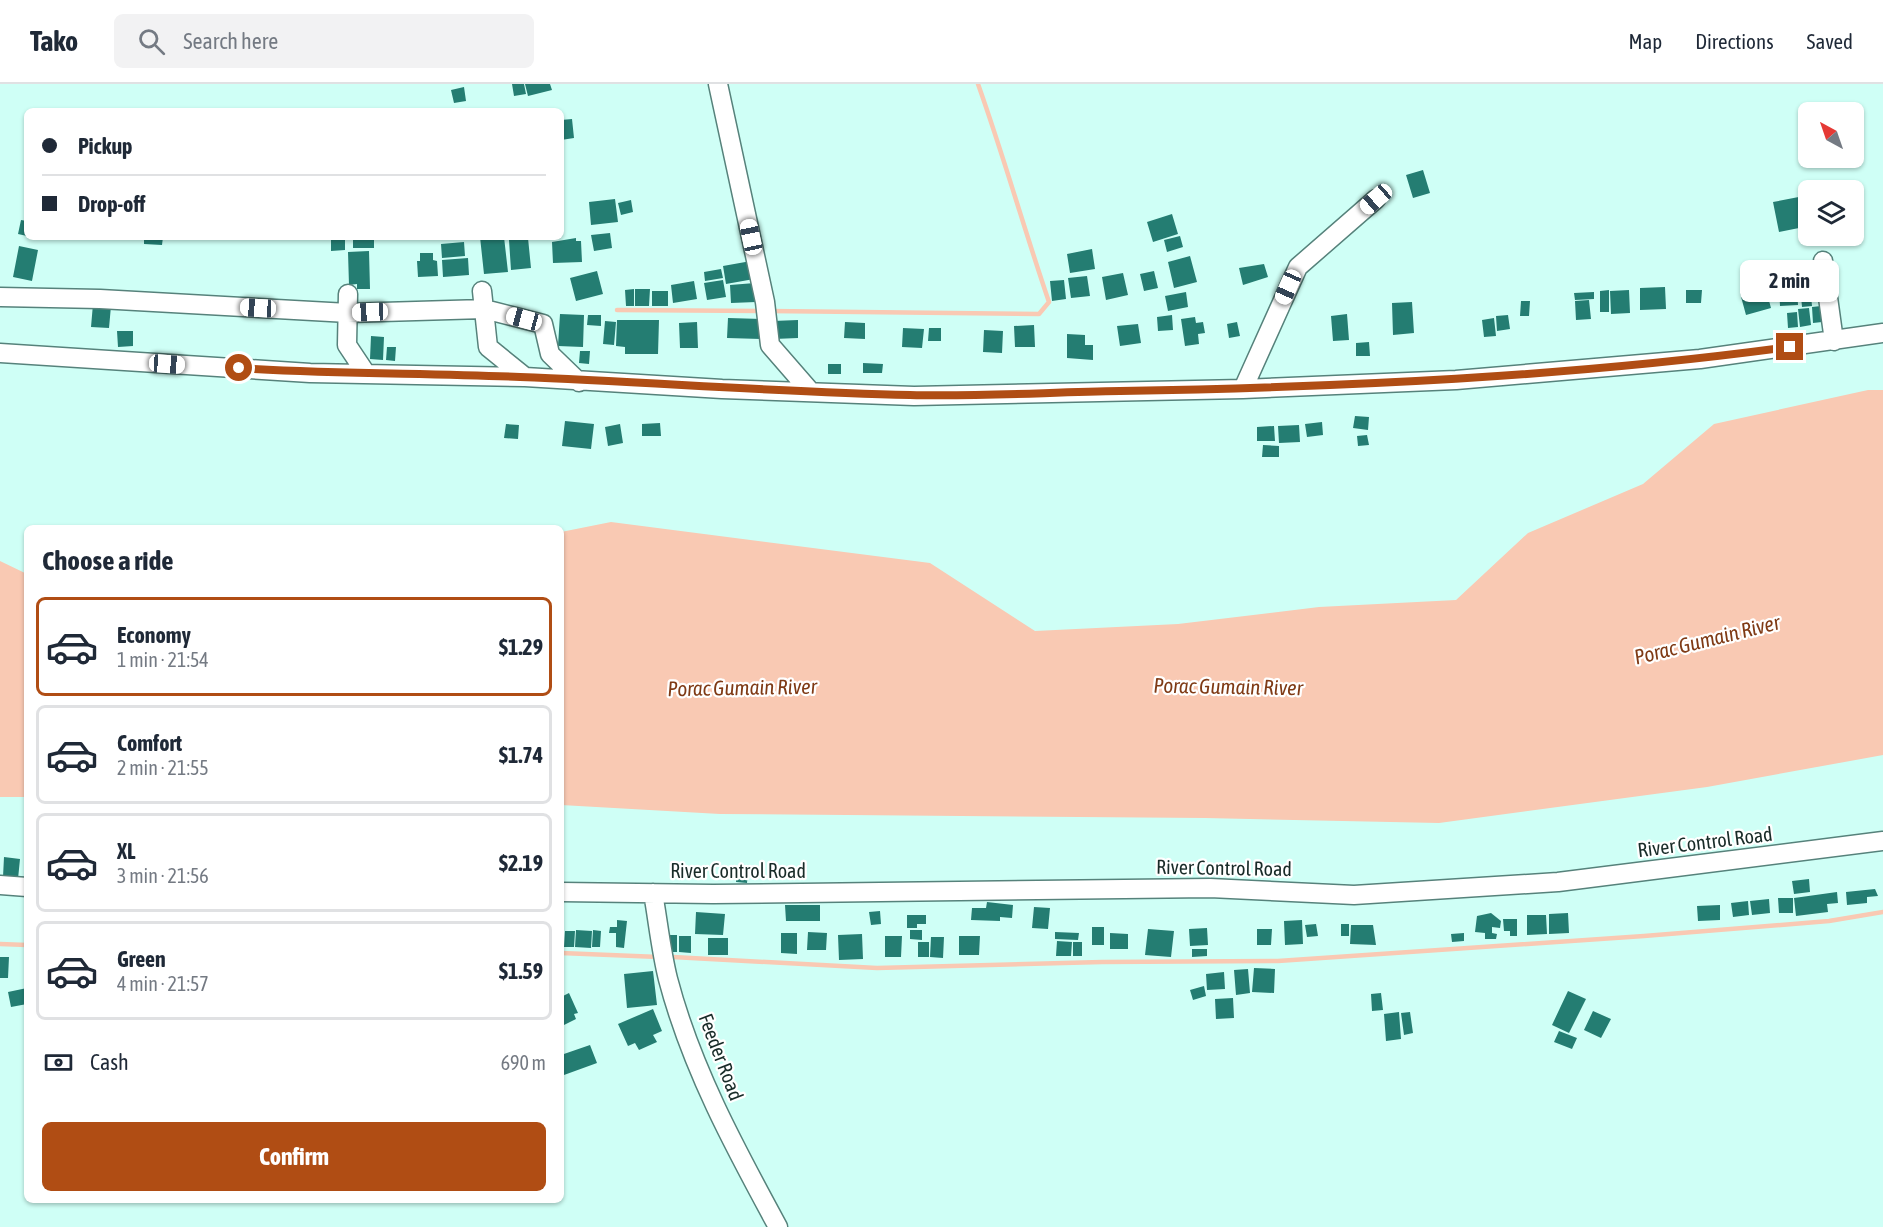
<!DOCTYPE html>
<meta charset="utf-8">
<style>
:root{--surface:#fff;--page:#f2f2f3;--text:#1f2937;--muted:#747a83;--line:#e0e1e3;--accent:#b04d14}
body{margin:0;font-family:"Asap Condensed",sans-serif;background:var(--page);color:var(--text);height:100vh;display:flex;flex-direction:column;font-size:22px;white-space:nowrap}
*{box-sizing:border-box;margin:0}
p{font-size:20px;color:var(--muted)}
.icon{flex:none;width:33px;height:33px;fill:none;stroke:currentColor;stroke-width:2;stroke-linecap:round;stroke-linejoin:round}
.map{position:relative;flex:1;overflow:hidden}
.details{position:absolute;left:24px;top:441px;width:540px;height:678px;display:flex;flex-direction:column;background:var(--surface);border-radius:9px;box-shadow:0 2px 4px #0004}
.details>*{flex:none}
.banner{position:absolute;left:24px;top:24px;width:540px;height:132px;border-radius:9px;box-shadow:0 2px 4px #0004;display:grid;align-content:center;height:132px;padding:0 18px;background:var(--surface)}
.needle{width:39px;rotate:320deg}
.buttons{position:absolute;left:1798px;top:18px;display:grid;gap:12px}
.buttons a{display:grid;place-items:center;width:66px;height:66px;border-radius:9px;background:var(--surface);box-shadow:0 2px 4px #0004;font-size:30px}
.end{position:absolute;width:27px;height:27px;margin:-14px;border:8px solid #b04d14;background:#fff;box-shadow:0 0 0 3px #fff}
.from{border-radius:50%}
.bubble{position:absolute;height:42px;border-radius:9px;background:var(--surface);box-shadow:0 2px 4px #0004;font-size:20px;font-weight:700;line-height:42px;text-align:center}
.car{position:absolute;width:18px;height:36px;margin:-18px -9px;border-radius:8px;box-shadow:0 0 4px 2px #0007;background:linear-gradient(#fff 24%,#345 0 40%,#fff 0 76%,#345 0 86%,#fff 0)}
.banner b{display:flex;align-items:center;gap:21px;height:57px;font-size:22px}
.banner b+b{border-top:2px solid var(--line)}
.banner i{width:15px;height:15px;background:var(--text)}
ul{padding:0;list-style:none}
li{display:flex;align-items:center;gap:18px;height:99px;margin:0 12px 9px;padding:0 6px;border:3px solid var(--line);border-radius:9px}
li div{flex:1}
li b{display:block;font-size:22px}
li em{font-style:normal;font-weight:700}
li.selected{border-color:var(--accent)}
li>.icon{width:54px;height:54px;stroke-width:1.5}
h2{padding:0 18px;font-size:27px;line-height:72px}
.pay{display:flex;align-items:center;gap:15px;height:66px;padding:0 18px;font-size:22px}
.pay p{margin-inline-start:auto}
.action{display:flex;gap:12px;margin-top:auto;padding:12px 18px}
.action a{flex:1;height:69px;border-radius:9px;background:var(--accent);color:#fff;font-size:24px;font-weight:700;line-height:69px;text-align:center}
header{display:flex;align-items:center;gap:36px;box-sizing:border-box;height:84px;padding:0 30px;background:var(--surface);border-bottom:2px solid var(--line)}
header strong{font-size:28px}
nav{display:flex;gap:33px;margin-inline-start:auto;font-size:21px}
.search{width:420px;height:54px;background:var(--page);display:flex;align-items:center;gap:15px;box-sizing:border-box;padding:0 21px;border-radius:9px;color:var(--muted);font-size:22px}
.map>svg:first-child{display:block}
</style>
<header>
<strong>Tako</strong>
<div class="search"><svg class="icon" aria-label="search" viewBox="0 0 24 24"><circle cx="10" cy="10" r="6"/><path d="M15 15l6 6"/></svg>Search here</div>
<nav><a>Map</a><a>Directions</a><a>Saved</a></nav>
</header>
<div class="map">
<svg width="1883" height="1143" viewBox="0 0 1883 1143">
<rect width="100%" height="100%" fill="#cffff6"/>
<path fill="#f9c9b3" d="M 1868,306 L 1883,306 L 1883,671 L 1707,703 L 1439,739 L 1205,734 L 720,730 L 561,721 L 561,448 L 611,438 L 930,479 L 1035,547 L 1178,540 L 1319,523 L 1456,516 L 1528,449 L 1643,400 L 1714,340 Z
M 0,477 L 27,490 L 27,713 L 0,713 Z"/>
<g fill="none" stroke-linecap="round" stroke-linejoin="round">
<path stroke="#f9c9b3" stroke-width="4.5" d="M 617,226 L 761,227
M 769,227 L 1039,230 L 1049,218 C 1024,145 1004,73 978,0
M 0,860 L 27,861
M 561,869 L 659,873
M 673,873 L 877,884 L 1102,878 L 1278,877 L 1644,852 L 1829,837 L 1883,828"/>
</g>
<path fill="#247d72" d="M 512,0 L 524,0 L 526,10 L 514,12 Z
M 525,0 L 550,0 L 552,6 L 528,12 Z
M 464,3 L 466,17 L 454,19 L 451,6 Z
M 572,35 L 574,54 L 561,56 L 561,36 Z
M 1423,86 L 1430,109 L 1413,114 L 1406,91 Z
M 1809,111 L 1809,142 L 1779,148 L 1773,118 Z
M 615,115 L 618,138 L 591,141 L 589,118 Z
M 631,116 L 633,128 L 621,131 L 618,119 Z
M 1172,130 L 1178,150 L 1153,158 L 1147,138 Z
M 21,136 L 27,137 L 27,152 L 18,150 Z
M 610,149 L 612,164 L 594,167 L 591,151 Z
M 1180,152 L 1183,163 L 1167,168 L 1164,156 Z
M 144,153 L 163,153 L 162,161 L 144,160 Z
M 331,153 L 345,153 L 345,166 L 331,167 Z
M 353,153 L 374,153 L 374,164 L 353,164 Z
M 480,153 L 504,153 L 508,188 L 484,190 Z
M 528,154 L 531,184 L 511,186 L 509,156 Z
M 576,154 L 576,157 L 581,157 L 582,178 L 553,179 L 552,158 Z
M 464,158 L 465,172 L 442,174 L 441,160 Z
M 19,162 L 38,166 L 32,197 L 13,193 Z
M 1092,165 L 1095,185 L 1070,189 L 1067,170 Z
M 369,167 L 370,205 L 357,205 L 357,200 L 349,201 L 348,168 Z
M 420,169 L 433,169 L 433,176 L 437,177 L 438,192 L 418,193 L 417,177 L 420,177 Z
M 1190,172 L 1197,198 L 1174,204 L 1168,178 Z
M 468,174 L 469,191 L 443,193 L 442,176 Z
M 751,177 L 754,195 L 726,200 L 723,182 Z
M 1264,180 L 1268,193 L 1243,201 L 1239,184 Z
M 721,185 L 723,194 L 705,197 L 704,188 Z
M 1820,186 L 1822,214 L 1812,215 L 1810,187 Z
M 597,187 L 603,210 L 576,217 L 570,194 Z
M 1154,187 L 1158,204 L 1144,207 L 1140,190 Z
M 1809,187 L 1811,209 L 1802,210 L 1800,188 Z
M 1123,189 L 1128,211 L 1106,216 L 1102,193 Z
M 1087,192 L 1090,212 L 1071,214 L 1068,194 Z
M 723,196 L 726,213 L 707,216 L 704,199 Z
M 1064,196 L 1066,215 L 1052,217 L 1050,197 Z
M 694,197 L 697,215 L 673,219 L 671,201 Z
M 755,199 L 756,218 L 731,219 L 730,201 Z
M 1765,202 L 1771,224 L 1746,231 L 1740,209 Z
M 1797,202 L 1798,221 L 1780,222 L 1779,203 Z
M 1665,203 L 1666,225 L 1640,226 L 1640,204 Z
M 634,205 L 634,222 L 626,222 L 625,206 Z
M 635,205 L 650,205 L 649,222 L 635,222 Z
M 1609,206 L 1609,228 L 1600,228 L 1600,207 Z
M 1629,206 L 1630,229 L 1611,230 L 1610,207 Z
M 1686,206 L 1702,206 L 1701,219 L 1686,219 Z
M 652,207 L 668,207 L 668,222 L 652,222 Z
M 1186,208 L 1188,223 L 1168,227 L 1165,212 Z
M 1594,208 L 1594,215 L 1575,216 L 1574,209 Z
M 1811,211 L 1812,222 L 1802,223 L 1801,212 Z
M 1589,216 L 1591,235 L 1576,236 L 1575,217 Z
M 1521,217 L 1530,217 L 1529,232 L 1520,232 Z
M 1412,218 L 1414,249 L 1393,251 L 1392,219 Z
M 93,220 L 111,222 L 109,244 L 91,243 Z
M 1821,222 L 1822,238 L 1813,239 L 1812,223 Z
M 1809,224 L 1811,241 L 1800,243 L 1798,225 Z
M 1797,228 L 1798,243 L 1788,244 L 1787,229 Z
M 560,230 L 584,231 L 583,263 L 558,262 Z
M 1347,230 L 1349,256 L 1333,257 L 1331,232 Z
M 588,231 L 601,231 L 601,242 L 587,241 Z
M 1172,231 L 1173,246 L 1158,247 L 1157,233 Z
M 1508,231 L 1510,245 L 1497,247 L 1496,232 Z
M 1195,233 L 1196,239 L 1203,238 L 1205,249 L 1198,250 L 1199,260 L 1185,262 L 1181,235 Z
M 728,234 L 762,235 L 761,255 L 727,254 Z
M 1494,234 L 1496,252 L 1484,253 L 1482,236 Z
M 617,236 L 659,236 L 658,270 L 625,270 L 625,263 L 616,262 Z
M 798,236 L 798,254 L 774,255 L 773,237 Z
M 605,237 L 616,238 L 614,261 L 603,260 Z
M 697,238 L 698,264 L 680,264 L 679,239 Z
M 845,238 L 865,239 L 865,255 L 844,254 Z
M 1237,238 L 1240,252 L 1229,254 L 1227,240 Z
M 1138,240 L 1141,259 L 1120,262 L 1117,242 Z
M 1034,241 L 1035,263 L 1015,263 L 1014,242 Z
M 903,244 L 924,245 L 922,264 L 902,263 Z
M 929,244 L 941,244 L 941,257 L 928,257 Z
M 984,246 L 1003,247 L 1002,269 L 983,268 Z
M 117,247 L 133,247 L 133,262 L 118,263 Z
M 1067,250 L 1085,251 L 1085,261 L 1093,261 L 1093,276 L 1067,274 Z
M 371,252 L 384,253 L 383,276 L 370,275 Z
M 1369,258 L 1370,272 L 1356,272 L 1356,259 Z
M 387,263 L 396,263 L 395,277 L 386,276 Z
M 580,267 L 590,267 L 589,280 L 579,279 Z
M 863,279 L 883,280 L 882,289 L 863,289 Z
M 828,280 L 841,280 L 841,290 L 828,290 Z
M 1355,332 L 1369,333 L 1368,346 L 1353,344 Z
M 565,337 L 594,340 L 591,365 L 562,362 Z
M 1322,338 L 1323,351 L 1307,353 L 1305,340 Z
M 660,339 L 661,352 L 642,352 L 642,340 Z
M 506,340 L 519,341 L 518,355 L 504,354 Z
M 620,340 L 623,359 L 608,362 L 605,343 Z
M 1299,341 L 1300,358 L 1279,359 L 1278,342 Z
M 1274,342 L 1275,357 L 1257,357 L 1257,343 Z
M 1367,351 L 1369,361 L 1358,362 L 1357,352 Z
M 1263,361 L 1279,362 L 1279,373 L 1262,373 Z
M 4,773 L 20,775 L 18,795 L 3,793 Z
M 737,785 L 748,786 L 747,799 L 736,798 Z
M 1809,795 L 1810,808 L 1794,810 L 1792,797 Z
M 1875,805 L 1878,812 L 1867,813 L 1867,819 L 1847,821 L 1846,808 Z
M 1837,808 L 1838,819 L 1827,820 L 1828,828 L 1796,832 L 1794,814 Z
M 1778,814 L 1793,814 L 1793,829 L 1779,829 Z
M 1769,815 L 1770,829 L 1752,831 L 1750,817 Z
M 1748,817 L 1749,831 L 1733,833 L 1731,819 Z
M 987,818 L 1013,821 L 1012,834 L 1000,833 L 1000,837 L 971,836 L 972,824 L 986,824 Z
M 785,821 L 820,821 L 820,837 L 786,837 Z
M 1720,821 L 1720,836 L 1698,837 L 1697,822 Z
M 1034,823 L 1050,824 L 1048,845 L 1032,844 Z
M 880,827 L 881,840 L 871,841 L 869,828 Z
M 696,828 L 725,830 L 723,851 L 695,850 Z
M 1491,829 L 1501,837 L 1500,844 L 1492,843 L 1492,849 L 1497,850 L 1496,855 L 1485,855 L 1485,849 L 1475,848 L 1477,832 Z
M 1568,829 L 1569,849 L 1549,850 L 1549,830 Z
M 907,831 L 926,831 L 926,840 L 917,840 L 917,844 L 907,844 Z
M 1527,831 L 1546,831 L 1547,850 L 1527,851 Z
M 1503,835 L 1517,835 L 1517,852 L 1510,852 L 1510,847 L 1504,847 Z
M 617,836 L 627,837 L 624,864 L 616,863 L 616,849 L 609,849 L 610,843 L 617,843 Z
M 1302,836 L 1303,860 L 1285,861 L 1284,837 Z
M 1316,840 L 1318,852 L 1307,853 L 1305,841 Z
M 1341,840 L 1349,840 L 1349,852 L 1341,852 Z
M 1351,841 L 1373,841 L 1376,861 L 1350,860 Z
M 1092,843 L 1104,843 L 1104,861 L 1092,861 Z
M 1207,844 L 1208,861 L 1190,862 L 1189,845 Z
M 1148,845 L 1174,847 L 1171,873 L 1145,871 Z
M 1257,845 L 1272,845 L 1271,861 L 1257,861 Z
M 576,846 L 592,847 L 591,864 L 575,863 Z
M 593,846 L 601,847 L 600,863 L 592,863 Z
M 910,846 L 922,846 L 922,856 L 910,855 Z
M 565,847 L 575,847 L 574,863 L 564,863 Z
M 808,848 L 827,849 L 826,866 L 807,866 Z
M 1055,848 L 1079,849 L 1078,856 L 1055,855 Z
M 781,849 L 797,849 L 797,870 L 781,869 Z
M 1110,849 L 1128,850 L 1128,865 L 1110,865 Z
M 1464,849 L 1464,857 L 1452,858 L 1451,850 Z
M 862,850 L 863,875 L 839,876 L 838,851 Z
M 668,851 L 677,851 L 677,868 L 668,868 Z
M 679,852 L 691,852 L 691,869 L 679,868 Z
M 885,852 L 902,852 L 901,873 L 885,873 Z
M 959,852 L 980,852 L 979,871 L 959,871 Z
M 931,853 L 944,853 L 943,874 L 930,873 Z
M 708,854 L 728,854 L 728,871 L 708,871 Z
M 1057,857 L 1072,858 L 1071,872 L 1056,872 Z
M 918,858 L 929,858 L 929,873 L 918,873 Z
M 1073,858 L 1082,858 L 1082,872 L 1073,872 Z
M 1192,865 L 1207,865 L 1207,872 L 1192,873 Z
M 0,873 L 9,873 L 8,894 L 0,894 Z
M 1254,884 L 1275,885 L 1274,909 L 1252,908 Z
M 1248,885 L 1250,909 L 1236,911 L 1234,886 Z
M 653,887 L 657,921 L 627,924 L 624,890 Z
M 1224,888 L 1225,905 L 1207,906 L 1206,890 Z
M 1204,902 L 1206,912 L 1193,916 L 1190,906 Z
M 27,904 L 27,920 L 11,923 L 8,908 Z
M 1568,907 L 1586,915 L 1569,949 L 1552,941 Z
M 569,909 L 578,929 L 574,930 L 576,935 L 562,942 L 561,913 Z
M 1381,909 L 1383,926 L 1372,927 L 1371,910 Z
M 1233,914 L 1234,934 L 1216,935 L 1215,915 Z
M 653,925 L 662,947 L 653,951 L 657,958 L 639,966 L 635,959 L 628,962 L 618,940 Z
M 1593,927 L 1611,935 L 1601,954 L 1584,946 Z
M 1399,928 L 1401,955 L 1386,957 L 1384,930 Z
M 1410,928 L 1413,949 L 1404,951 L 1401,929 Z
M 1559,947 L 1577,954 L 1572,965 L 1554,958 Z
M 590,961 L 597,979 L 564,991 L 561,971 Z"/>
<g fill="none" stroke-linecap="round" stroke-linejoin="round">
<defs>
<path id="minor" d="M 718,0 L 765,218 L 770,261 L 810,307
M 1823,177 L 1834,257
M 482,207 L 488,263 L 525,293
M 348,210 L 347,261 L 365,288
M 0,213 L 100,215 L 348,229 L 484,225 L 543,240 L 550,270 L 579,298
M 0,269 L 310,289 L 525,293 L 722,305 L 914,312 L 1243,305 L 1456,296 L 1700,275 L 1883,249
M 1243,305 L 1298,183 L 1376,115
M 0,801 L 27,803
M 561,808 L 713,810 L 1210,804 L 1354,811 L 1558,798 L 1883,757
M 653,809 C 658,837 661,867 668,895 C 691,983 735,1064 778,1143"/>
</defs>
<use href="#minor" stroke="#56827b" stroke-width="21"/>
<use href="#minor" stroke="#fff" stroke-width="18"/>
</g>
<g fill="none" stroke-linecap="round" stroke-linejoin="round">
<path stroke="#b04d14" stroke-width="8" d="M 239,284 C 332,290 426,289 520,293 C 650,298 779,308 910,311 C 980,313 1050,308 1120,307 C 1344,303 1568,293 1790,263"/>
</g>
<g text-anchor="middle" stroke-width="4.5" stroke-linejoin="round" paint-order="stroke">
<g font-size="20" fill="#182b28" stroke="#fff">
<text transform="translate(1705 758) rotate(-7)" y="7">River Control Road</text>
<text transform="translate(1224 784) rotate(1)" y="7">River Control Road</text>
<text x="738" y="794">River Control Road</text>
<text transform="translate(721 973) rotate(69)" y="7">Feeder Road</text>
</g>
<g font-size="21" font-style="italic" fill="#7f3a15" stroke="#fff">
<text transform="translate(1707 556) rotate(-14)" y="7">Porac Gumain River</text>
<text transform="translate(1228 603) rotate(1)" y="7">Porac Gumain River</text>
<text transform="translate(742 604) rotate(-1)" y="7">Porac Gumain River</text>
</g>
</g>
</svg>
<div class="buttons">
<a><svg class="needle" viewBox="-14 -14 28 28"><path d="M0-13l5 13h-10z" fill="#e53935"/><path d="M0 13l5-13h-10z" fill="#747a83"/></svg></a>
<a><svg class="icon" aria-label="layers" viewBox="0 0 24 24"><path d="M12 4l9 5-9 5-9-5zM3 14l9 5 9-5"/></svg></a>
</div>
<i class="end from" style="left:239px;top:284px"></i>
<i class="end" style="left:1790px;top:263px"></i>
<div class="bubble" style="left:1740px;top:176px;width:99px">2 min</div>
<i class="car" style="left:1376px;top:115px;rotate:229deg"></i>
<i class="car" style="left:751px;top:153px;rotate:348deg"></i>
<i class="car" style="left:1288px;top:203px;rotate:204deg"></i>
<i class="car" style="left:258px;top:224px;rotate:273deg"></i>
<i class="car" style="left:370px;top:228px;rotate:268deg"></i>
<i class="car" style="left:524px;top:235px;rotate:285deg"></i>
<i class="car" style="left:167px;top:280px;rotate:94deg"></i>
<div class="banner">
<b><i class="from"></i>Pickup</b>
<b><i></i>Drop-off</b>
</div>
<section class="details">
<h2>Choose a ride</h2>
<ul>
<li class="selected"><svg class="icon" aria-label="car" viewBox="0 0 24 24"><path d="M5 17H2v-5l4-1 3-4h7l3 4 3 1v5h-3M9 17h6M6 11h13"/><circle cx="7" cy="17" r="2"/><circle cx="17" cy="17" r="2"/></svg><div><b>Economy</b><p>1 min · 21:54</p></div><em>$1.29</em></li>
<li><svg class="icon" aria-label="car" viewBox="0 0 24 24"><path d="M5 17H2v-5l4-1 3-4h7l3 4 3 1v5h-3M9 17h6M6 11h13"/><circle cx="7" cy="17" r="2"/><circle cx="17" cy="17" r="2"/></svg><div><b>Comfort</b><p>2 min · 21:55</p></div><em>$1.74</em></li>
<li><svg class="icon" aria-label="car" viewBox="0 0 24 24"><path d="M5 17H2v-5l4-1 3-4h7l3 4 3 1v5h-3M9 17h6M6 11h13"/><circle cx="7" cy="17" r="2"/><circle cx="17" cy="17" r="2"/></svg><div><b>XL</b><p>3 min · 21:56</p></div><em>$2.19</em></li>
<li><svg class="icon" aria-label="car" viewBox="0 0 24 24"><path d="M5 17H2v-5l4-1 3-4h7l3 4 3 1v5h-3M9 17h6M6 11h13"/><circle cx="7" cy="17" r="2"/><circle cx="17" cy="17" r="2"/></svg><div><b>Green</b><p>4 min · 21:57</p></div><em>$1.59</em></li>
</ul>
<div class="pay"><svg class="icon" aria-label="cash" viewBox="0 0 24 24"><path d="M3 7h18v10H3z"/><circle cx="12" cy="12" r="2"/></svg>Cash<p>690 m</p></div>
<div class="action"><a>Confirm</a></div>
</section>
</div>
